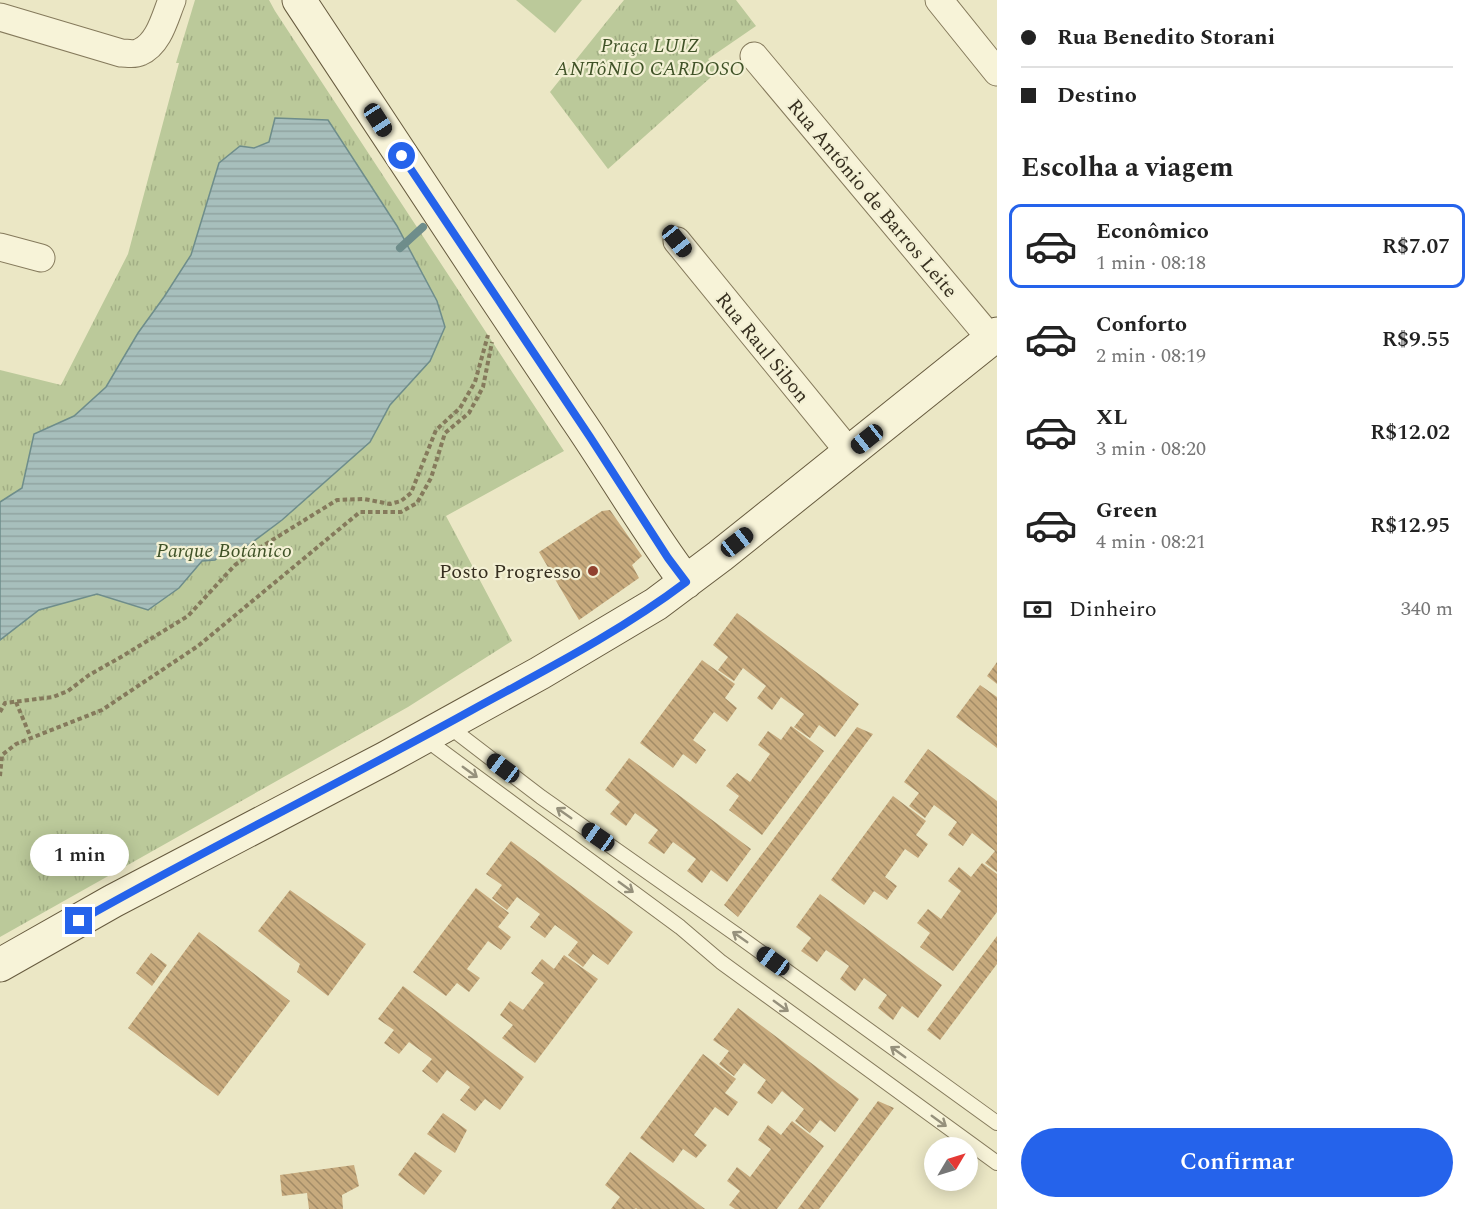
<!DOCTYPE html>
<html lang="pt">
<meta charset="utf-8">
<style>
:root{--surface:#fff;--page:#f2f2f2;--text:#222;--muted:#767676;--line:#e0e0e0;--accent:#2563eb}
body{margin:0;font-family:Spectral,serif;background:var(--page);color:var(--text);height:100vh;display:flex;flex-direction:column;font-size:22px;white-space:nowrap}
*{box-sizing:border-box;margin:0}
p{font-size:20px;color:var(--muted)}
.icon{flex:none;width:33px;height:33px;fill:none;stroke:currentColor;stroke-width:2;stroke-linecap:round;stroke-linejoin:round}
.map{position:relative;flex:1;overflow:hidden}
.side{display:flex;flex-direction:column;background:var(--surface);width:480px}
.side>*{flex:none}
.guide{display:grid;align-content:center;height:132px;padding:0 24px;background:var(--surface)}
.needle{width:39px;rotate:52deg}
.tools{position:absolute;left:924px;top:1137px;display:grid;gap:12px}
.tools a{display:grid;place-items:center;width:54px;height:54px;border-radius:50%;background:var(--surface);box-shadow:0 3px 15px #0003;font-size:30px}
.end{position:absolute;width:27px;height:27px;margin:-14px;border:8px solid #2563eb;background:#fff;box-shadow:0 0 0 3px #fff}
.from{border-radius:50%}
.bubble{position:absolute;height:42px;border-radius:21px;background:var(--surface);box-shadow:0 3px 15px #0003;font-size:20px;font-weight:600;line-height:42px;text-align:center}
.car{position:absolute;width:18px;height:36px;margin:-18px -9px;border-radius:8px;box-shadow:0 0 4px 2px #0007;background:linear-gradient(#222 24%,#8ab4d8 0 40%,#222 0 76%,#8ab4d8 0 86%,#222 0)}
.guide b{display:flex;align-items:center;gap:21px;height:57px;font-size:22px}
.guide b+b{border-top:2px solid var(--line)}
.guide i{width:15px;height:15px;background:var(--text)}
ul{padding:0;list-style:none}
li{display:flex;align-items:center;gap:18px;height:84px;margin:0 12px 9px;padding:0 12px;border:3px solid transparent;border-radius:12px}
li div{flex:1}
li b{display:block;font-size:22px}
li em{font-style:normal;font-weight:600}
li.on{border-color:var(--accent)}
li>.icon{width:54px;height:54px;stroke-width:1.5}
h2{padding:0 24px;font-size:27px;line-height:72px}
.pay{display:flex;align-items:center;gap:15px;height:66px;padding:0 24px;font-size:22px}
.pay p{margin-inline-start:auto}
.button{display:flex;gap:12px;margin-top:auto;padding:12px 24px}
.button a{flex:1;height:69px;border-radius:36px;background:var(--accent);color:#fff;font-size:24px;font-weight:600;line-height:69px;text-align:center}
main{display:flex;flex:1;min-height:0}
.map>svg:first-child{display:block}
</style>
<main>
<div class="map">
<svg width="997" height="1209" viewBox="0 0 997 1209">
<defs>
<pattern id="park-tufts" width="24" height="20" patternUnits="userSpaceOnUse" patternTransform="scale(1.5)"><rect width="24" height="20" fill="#bbc99a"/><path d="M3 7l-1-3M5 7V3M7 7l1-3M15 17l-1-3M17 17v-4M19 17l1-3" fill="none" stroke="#a1ad84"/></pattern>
<pattern id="water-rules" width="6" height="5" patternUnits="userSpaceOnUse" patternTransform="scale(1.5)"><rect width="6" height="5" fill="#a7bfbc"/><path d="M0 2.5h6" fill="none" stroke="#90a4a1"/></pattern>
<pattern id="building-back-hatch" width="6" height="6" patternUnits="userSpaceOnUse" patternTransform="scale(1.5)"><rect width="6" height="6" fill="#c7aa7d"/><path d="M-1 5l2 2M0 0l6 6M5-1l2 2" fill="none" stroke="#a28b66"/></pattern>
</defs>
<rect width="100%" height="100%" fill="#ebe7c5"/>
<path fill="url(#park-tufts)" d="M 195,0 L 269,0 L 275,11 L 564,451 L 446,516 L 512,641 L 408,707 L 0,937 L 0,370 L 61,385 L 128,254 L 179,63 L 176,63 Z
M 624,0 L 736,0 L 756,26 L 708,59 L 719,70 L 608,169 L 550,92 Z"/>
<path fill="#bbc99a" d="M 516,0 L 582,0 L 555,33 Z"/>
<path fill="url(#water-rules)" stroke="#6e8d8b" stroke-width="1.5" d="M 275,118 L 328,120 L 397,226 L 437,301 L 445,327 L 430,361 L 390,405 L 370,442 L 282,520 L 246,547 L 226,550 L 215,560 L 202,561 L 179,588 L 148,610 L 97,594 L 39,610 L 0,640 L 0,502 L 22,488 L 34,434 L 74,416 L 106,387 L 138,333 L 164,297 L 191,255 L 219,163 L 240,146 L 254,148 L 269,142 Z"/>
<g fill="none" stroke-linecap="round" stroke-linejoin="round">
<path stroke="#6e8d8b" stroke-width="8" d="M 400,248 L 423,227"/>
</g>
<path fill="url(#building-back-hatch)" d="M 610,510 L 642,556 L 632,565 L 639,578 L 579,620 L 539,552 L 602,511 Z
M 737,613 L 859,704 L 835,737 L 819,725 L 810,738 L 794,727 L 804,714 L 781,697 L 772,710 L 757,698 L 766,686 L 743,668 L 734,681 L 718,670 L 728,657 L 713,645 Z
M 702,660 L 735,684 L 725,698 L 737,708 L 727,722 L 714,712 L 693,740 L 706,750 L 696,764 L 683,754 L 673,768 L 640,743 Z
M 997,662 L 997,684 L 987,676 Z
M 980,685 L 997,697 L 997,748 L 956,717 Z
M 791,726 L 824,751 L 762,835 L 729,810 L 739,796 L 726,786 L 737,773 L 750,782 L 770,754 L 758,745 L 768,731 L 781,740 Z
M 857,727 L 873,734 L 738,917 L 724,905 Z
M 928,749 L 997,801 L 997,872 L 985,863 L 995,851 L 972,833 L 963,846 L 948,835 L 957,822 L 934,805 L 925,818 L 909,806 L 919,793 L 904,782 Z
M 629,758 L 751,849 L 727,882 L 711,870 L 702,883 L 687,871 L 696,859 L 673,842 L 664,854 L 648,843 L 658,830 L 635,813 L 626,826 L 610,814 L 620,802 L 605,790 Z
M 893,796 L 926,821 L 916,835 L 928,844 L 918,858 L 905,849 L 885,877 L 897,886 L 887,900 L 874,891 L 864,905 L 831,880 Z
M 511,841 L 633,932 L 608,965 L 593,954 L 583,967 L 568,955 L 578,942 L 555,925 L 545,938 L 530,927 L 540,914 L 517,897 L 507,910 L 492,898 L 502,885 L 486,874 Z
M 982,863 L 997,874 L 997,912 L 953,971 L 920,947 L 930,933 L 917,923 L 928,909 L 941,919 L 961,891 L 948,881 L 959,867 L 971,877 Z
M 476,888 L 509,913 L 498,927 L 511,937 L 501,950 L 488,941 L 467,969 L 480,978 L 469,992 L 457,983 L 446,996 L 413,972 Z
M 290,890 L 366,944 L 328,996 L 297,972 L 300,964 L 258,931 Z
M 820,894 L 942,985 L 918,1018 L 902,1006 L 893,1020 L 878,1008 L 887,995 L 864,978 L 855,991 L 840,979 L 849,966 L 826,950 L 817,962 L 801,951 L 811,938 L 796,927 Z
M 199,932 L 290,1001 L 218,1096 L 128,1028 Z
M 997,936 L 997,964 L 940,1040 L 927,1030 Z
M 151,953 L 167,965 L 152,986 L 136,973 Z
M 564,955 L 598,979 L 535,1063 L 502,1038 L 513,1025 L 500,1015 L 510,1001 L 523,1010 L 544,983 L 531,973 L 542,959 L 554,969 Z
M 403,986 L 524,1077 L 500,1110 L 485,1099 L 475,1111 L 460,1100 L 470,1087 L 447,1070 L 437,1083 L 422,1071 L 432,1059 L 409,1042 L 399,1054 L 384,1043 L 394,1030 L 378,1019 Z
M 738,1008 L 859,1099 L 835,1132 L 820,1120 L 810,1133 L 795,1121 L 804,1109 L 782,1091 L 772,1104 L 757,1093 L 766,1080 L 744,1063 L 734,1076 L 719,1064 L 729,1051 L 713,1040 Z
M 703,1054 L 736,1079 L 725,1093 L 738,1102 L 728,1116 L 715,1107 L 694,1135 L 707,1145 L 696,1158 L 683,1149 L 673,1163 L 640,1138 Z
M 878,1101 L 894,1108 L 819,1209 L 798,1209 Z
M 443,1113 L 467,1130 L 455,1153 L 427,1134 Z
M 792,1121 L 824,1146 L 777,1209 L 735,1209 L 729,1205 L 740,1191 L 727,1181 L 737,1167 L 750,1177 L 771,1149 L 758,1140 L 768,1125 L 781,1135 Z
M 415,1152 L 442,1171 L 424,1195 L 398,1175 Z
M 630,1152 L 705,1209 L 637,1209 L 636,1208 L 635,1209 L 611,1209 L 620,1197 L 605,1185 Z
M 354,1165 L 359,1186 L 342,1195 L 343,1209 L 309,1209 L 307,1193 L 282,1196 L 280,1175 Z"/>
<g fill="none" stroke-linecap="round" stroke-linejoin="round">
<defs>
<path id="lane" d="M 447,725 L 541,797 L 737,935 L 997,1123
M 424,738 L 680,927 L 721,962 L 997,1163"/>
<path id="street" d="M 939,0 L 997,72
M 0,17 L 121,53 C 127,53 134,55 140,52 C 159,44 165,17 172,0
M 754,56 L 991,339
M 677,241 L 850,453
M 0,247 L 41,258"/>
<path id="secondary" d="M 299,0 C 391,139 482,278 575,416 C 613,471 646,529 686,582
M 0,965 L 113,901 L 386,758 L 540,673 L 656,604 L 720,556 L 997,334"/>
</defs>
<use href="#lane" stroke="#857a5c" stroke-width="16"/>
<use href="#street" stroke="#857a5c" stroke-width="29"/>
<use href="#secondary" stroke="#675b3f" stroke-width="35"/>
<path stroke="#857a5c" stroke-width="4" stroke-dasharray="4.5 3" stroke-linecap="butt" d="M 16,702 L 31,738
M 0,712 L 5,703 L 53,697 L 68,691 L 89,675 L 121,657 L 188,616 L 235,565 L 261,547 L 337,500 L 364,499 L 390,504 L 401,501 L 411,493 L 436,430 L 460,408 L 475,382 L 488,335
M 0,776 L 2,755 L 16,744 L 102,710 L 198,646 L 360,512 L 401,512 L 417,503 L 431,478 L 445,433 L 469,413 L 483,387 L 492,342"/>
<use href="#lane" stroke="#f7f3d8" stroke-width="14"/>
<use href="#street" stroke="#f7f3d8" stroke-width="27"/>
<use href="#secondary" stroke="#f7f3d8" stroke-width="33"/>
</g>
<defs><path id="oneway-shaft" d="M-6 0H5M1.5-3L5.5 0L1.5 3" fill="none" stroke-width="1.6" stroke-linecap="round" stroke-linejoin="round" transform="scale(1.5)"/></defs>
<g stroke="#96917c">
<use href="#oneway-shaft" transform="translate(470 772) rotate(36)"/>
<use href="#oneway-shaft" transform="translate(564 813) rotate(-145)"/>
<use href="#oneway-shaft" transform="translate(626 887) rotate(36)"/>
<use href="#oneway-shaft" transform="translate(740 937) rotate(-145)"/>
<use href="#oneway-shaft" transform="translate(781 1006) rotate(36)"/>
<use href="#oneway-shaft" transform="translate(898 1052) rotate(-144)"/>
<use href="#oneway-shaft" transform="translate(939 1121) rotate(36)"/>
</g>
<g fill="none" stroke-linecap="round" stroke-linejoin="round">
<path stroke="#2563eb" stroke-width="8" d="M 79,921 C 208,848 342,782 472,710 C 545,670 620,632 686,582 L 668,558 L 590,437 L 402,156"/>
</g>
<circle fill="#914130" stroke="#f3f0d4" stroke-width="2" cx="593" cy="571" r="6"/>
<g text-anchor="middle" stroke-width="4.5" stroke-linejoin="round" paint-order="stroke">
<g font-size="20" font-style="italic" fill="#3f5227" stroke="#f3f0d4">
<text x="650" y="52">Praça LUIZ<tspan x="650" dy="23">ANTôNIO CARDOSO</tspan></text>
<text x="224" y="557">Parque Botânico</text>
</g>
<g font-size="20" fill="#362f1f" stroke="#f3f0d4">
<text transform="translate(873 198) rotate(50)" y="7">Rua Antônio de Barros Leite</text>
<text transform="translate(763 347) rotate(51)" y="7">Rua Raul Sibon</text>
</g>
<g font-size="20" fill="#362f1f" stroke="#f3f0d4" text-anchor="end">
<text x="581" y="578">Posto Progresso</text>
</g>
</g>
</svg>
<div class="tools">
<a><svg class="needle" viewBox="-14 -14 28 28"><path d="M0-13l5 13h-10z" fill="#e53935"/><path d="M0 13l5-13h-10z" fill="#767676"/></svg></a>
</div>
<i class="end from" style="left:402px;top:156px"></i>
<i class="end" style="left:79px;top:921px"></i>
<div class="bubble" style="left:30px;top:834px;width:99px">1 min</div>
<i class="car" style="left:378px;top:120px;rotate:147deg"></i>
<i class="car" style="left:677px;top:241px;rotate:141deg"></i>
<i class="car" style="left:867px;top:439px;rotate:231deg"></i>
<i class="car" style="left:737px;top:542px;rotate:52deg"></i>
<i class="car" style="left:503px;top:768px;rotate:307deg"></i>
<i class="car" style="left:598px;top:837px;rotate:305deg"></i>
<i class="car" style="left:773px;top:961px;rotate:306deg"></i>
</div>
<section class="side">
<div class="guide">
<b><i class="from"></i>Rua Benedito Storani</b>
<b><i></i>Destino</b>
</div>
<h2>Escolha a viagem</h2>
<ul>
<li class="on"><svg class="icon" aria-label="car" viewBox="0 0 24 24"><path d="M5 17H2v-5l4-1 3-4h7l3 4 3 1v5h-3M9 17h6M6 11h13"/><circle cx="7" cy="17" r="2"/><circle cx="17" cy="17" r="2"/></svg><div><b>Econômico</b><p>1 min · 08:18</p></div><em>R$7.07</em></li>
<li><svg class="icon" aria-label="car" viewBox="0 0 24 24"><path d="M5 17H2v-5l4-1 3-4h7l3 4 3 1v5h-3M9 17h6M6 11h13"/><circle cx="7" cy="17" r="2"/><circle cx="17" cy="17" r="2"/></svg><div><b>Conforto</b><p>2 min · 08:19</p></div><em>R$9.55</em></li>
<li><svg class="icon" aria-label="car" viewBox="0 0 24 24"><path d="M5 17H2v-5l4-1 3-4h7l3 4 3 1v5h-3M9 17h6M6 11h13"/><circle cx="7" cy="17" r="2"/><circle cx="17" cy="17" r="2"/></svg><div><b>XL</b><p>3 min · 08:20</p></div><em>R$12.02</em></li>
<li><svg class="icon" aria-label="car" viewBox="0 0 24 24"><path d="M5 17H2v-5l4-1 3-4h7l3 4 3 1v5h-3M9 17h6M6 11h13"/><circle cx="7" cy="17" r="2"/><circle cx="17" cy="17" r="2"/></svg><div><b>Green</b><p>4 min · 08:21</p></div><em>R$12.95</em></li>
</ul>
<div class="pay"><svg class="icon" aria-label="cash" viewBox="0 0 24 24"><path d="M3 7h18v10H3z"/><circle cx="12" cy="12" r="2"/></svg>Dinheiro<p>340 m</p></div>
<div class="button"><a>Confirmar</a></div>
</section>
</main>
